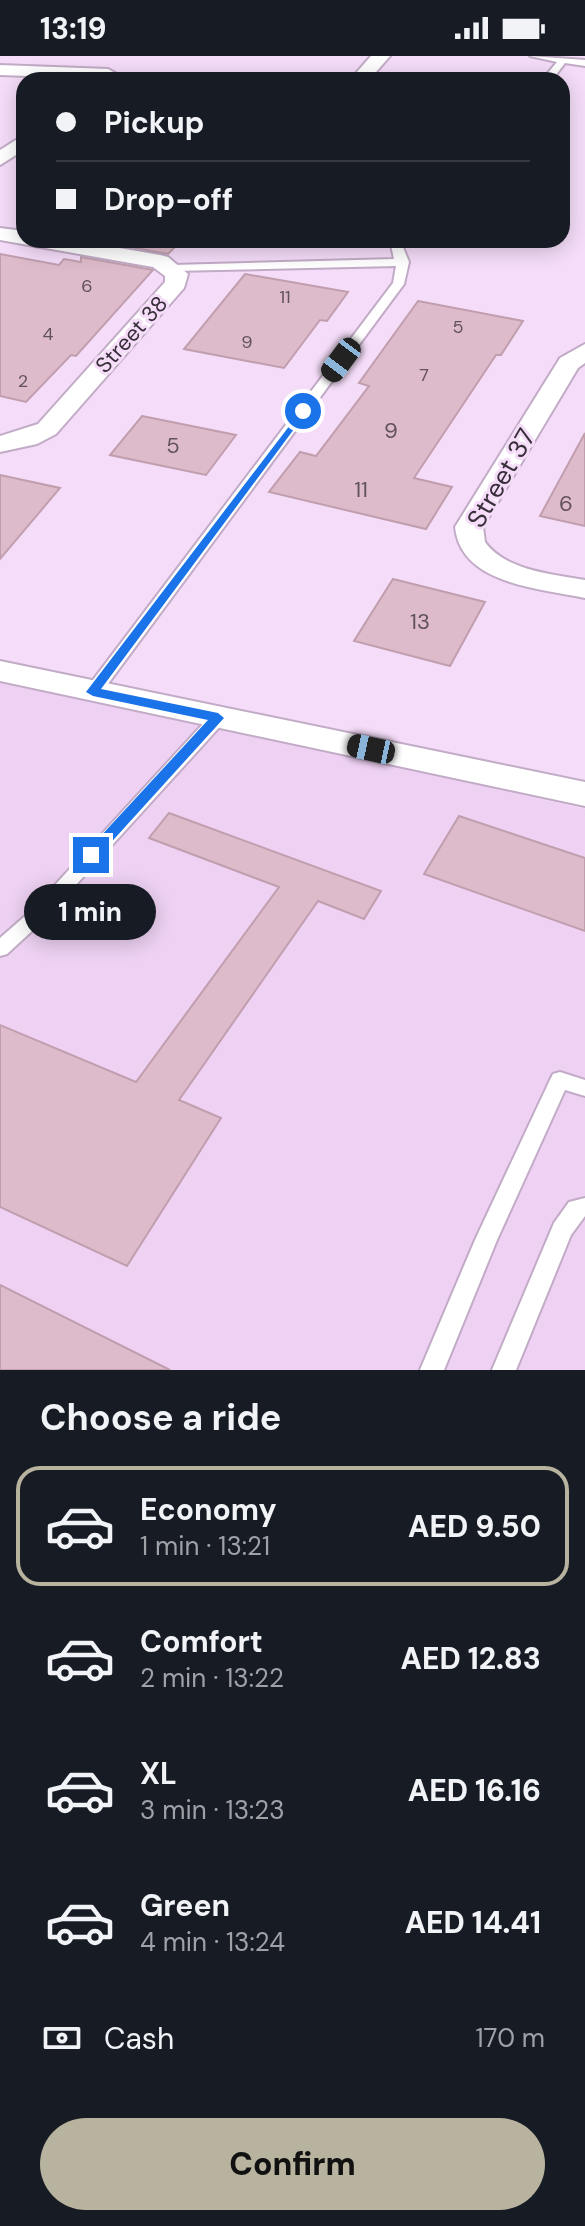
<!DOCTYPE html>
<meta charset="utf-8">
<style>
:root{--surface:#171b24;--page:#242831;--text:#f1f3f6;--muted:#9ea1a6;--line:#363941;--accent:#b7b39e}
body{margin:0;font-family:"DM Sans",sans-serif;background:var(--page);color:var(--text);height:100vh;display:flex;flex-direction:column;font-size:30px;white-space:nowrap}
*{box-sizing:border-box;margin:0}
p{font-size:26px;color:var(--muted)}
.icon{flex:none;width:44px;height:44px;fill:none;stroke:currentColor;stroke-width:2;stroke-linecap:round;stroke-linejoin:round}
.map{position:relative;height:1314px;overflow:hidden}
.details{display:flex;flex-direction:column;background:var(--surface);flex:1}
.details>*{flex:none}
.guide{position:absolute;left:16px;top:16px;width:554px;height:176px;border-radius:24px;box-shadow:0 4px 20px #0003;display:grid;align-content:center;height:176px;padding:0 40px;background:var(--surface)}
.end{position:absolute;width:36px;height:36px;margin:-18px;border:10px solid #1a73e8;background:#fff;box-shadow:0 0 0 4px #fff}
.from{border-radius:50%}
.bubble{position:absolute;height:56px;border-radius:28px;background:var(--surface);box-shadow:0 4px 20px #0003;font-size:26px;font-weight:800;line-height:56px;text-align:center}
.car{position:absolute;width:24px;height:48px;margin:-24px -12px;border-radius:10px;box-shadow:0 0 6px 2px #0007;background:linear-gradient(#222 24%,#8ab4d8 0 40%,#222 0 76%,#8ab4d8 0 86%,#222 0)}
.guide b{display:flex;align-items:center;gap:28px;height:76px;font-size:30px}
.guide b+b{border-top:2px solid var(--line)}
.guide i{width:20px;height:20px;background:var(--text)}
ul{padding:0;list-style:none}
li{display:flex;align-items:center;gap:24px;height:120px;margin:0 16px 12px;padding:0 24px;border:4px solid transparent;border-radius:24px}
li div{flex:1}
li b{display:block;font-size:30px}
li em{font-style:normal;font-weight:800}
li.selected{border-color:var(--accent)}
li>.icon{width:72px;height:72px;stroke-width:1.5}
h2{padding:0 40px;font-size:36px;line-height:96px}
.pay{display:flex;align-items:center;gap:20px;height:88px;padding:0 40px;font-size:30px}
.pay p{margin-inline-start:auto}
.primary-button{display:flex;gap:16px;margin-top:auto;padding:16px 40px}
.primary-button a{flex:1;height:92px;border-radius:48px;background:var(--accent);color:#111;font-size:32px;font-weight:800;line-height:92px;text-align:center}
.status{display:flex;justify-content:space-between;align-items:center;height:56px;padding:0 40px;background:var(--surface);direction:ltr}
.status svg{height:22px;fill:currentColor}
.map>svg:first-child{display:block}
</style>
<div class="status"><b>13:19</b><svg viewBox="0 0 49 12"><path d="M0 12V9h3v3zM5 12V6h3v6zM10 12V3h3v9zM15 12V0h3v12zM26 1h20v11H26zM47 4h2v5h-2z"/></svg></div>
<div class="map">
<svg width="585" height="1314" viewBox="0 0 585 1314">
<rect width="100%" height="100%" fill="#f5ddf9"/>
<path fill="#eed1f3" d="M 0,620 L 585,753 L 585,1314 L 0,1314 Z"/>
<path fill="#debbcb" stroke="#c09eae" stroke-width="2" d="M 91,184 L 182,184 L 168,198 Z
M 0,198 L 59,209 L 64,203 L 81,206 L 81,201 L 153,214 L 76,300 L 71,299 L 26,346 L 0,340 Z
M 245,218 L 348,236 L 327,265 L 320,264 L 284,312 L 184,293 Z
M 418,245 L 523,265 L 501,299 L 496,299 L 414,422 L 452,431 L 426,473 L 269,436 L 300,396 L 316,400 L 369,330 L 359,327 Z
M 142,360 L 236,379 L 206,419 L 110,399 Z
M 585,377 L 585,470 L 540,460 Z
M 0,419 L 60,432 L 0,503 Z
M 393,523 L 485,546 L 450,610 L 354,585 Z
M 169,757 L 381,835 L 364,863 L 318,845 L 179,1044 L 221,1062 L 127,1210 L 0,1151 L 0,969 L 136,1026 L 279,831 L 149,782 Z
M 459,760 L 585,802 L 585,875 L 424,818 Z
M 0,1229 L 170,1314 L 0,1314 Z"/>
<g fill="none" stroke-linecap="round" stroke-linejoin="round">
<defs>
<path id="lane" d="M 530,0 L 585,4 L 585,10 L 565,7 L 552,24 L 542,24 L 557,6 Z
M 390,184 L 400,184 L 409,206 L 404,228 L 99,640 L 87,640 L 85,636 L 87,632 L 393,227 L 396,210 L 172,215 L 166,212 L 172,209 L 394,203 Z
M 218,657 L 226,662 L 224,666 L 44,864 L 7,898 L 0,900 L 0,882 L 32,854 L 212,658 Z
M 560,1016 L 585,1024 L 585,1040 L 565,1034 L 497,1184 L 444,1314 L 420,1314 L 475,1184 L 550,1024 L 553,1018 Z
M 585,1142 L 585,1160 L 571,1179 L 516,1314 L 492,1314 L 554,1167 L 569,1146 Z"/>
<path id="street" d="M 371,0 L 390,0 L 369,24 L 350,24 Z
M 0,9 L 108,13 L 117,18 L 108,23 L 0,19 Z
M 24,79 L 24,94 L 0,109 L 0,94 Z
M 0,172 L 24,175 L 24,184 L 73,184 L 160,199 L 168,201 L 188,218 L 184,232 L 56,378 L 37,388 L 0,396 L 0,380 L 38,368 L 165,226 L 165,220 L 153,211 L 0,184 Z
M 585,288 L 585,307 L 578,312 L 483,471 L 485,486 C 506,515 553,518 585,524 L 585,542 C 540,532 461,529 455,471 L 560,302 Z
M 0,605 L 585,726 L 585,750 L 0,625 Z"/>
</defs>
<use href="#lane" stroke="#c2abc6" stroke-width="4"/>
<use href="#street" stroke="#c2abc6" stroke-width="4"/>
<use href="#lane" fill="#fff" fill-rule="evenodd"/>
<use href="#street" fill="#fff" fill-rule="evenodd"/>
</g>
<path fill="#1a73e8" d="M 303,352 L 308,355 L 306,357 L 101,633 L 218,657 L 224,662 L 96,803 L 86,803 L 86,796 L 208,664 L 93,640 L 86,636 Z"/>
<g text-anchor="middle" stroke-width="6" stroke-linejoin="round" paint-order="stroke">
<g font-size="18" fill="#62525e">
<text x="87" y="236">6</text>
<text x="285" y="247">11</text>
<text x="458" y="277">5</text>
<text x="48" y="284">4</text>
<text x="247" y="292">9</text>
<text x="424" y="325">7</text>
<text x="23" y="331">2</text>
</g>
<g font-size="22" fill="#382f3a" stroke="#f5ddf9">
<text transform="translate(131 278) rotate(-48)" y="8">Street 38</text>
</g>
<g font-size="22" fill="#62525e">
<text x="391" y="382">9</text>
<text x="173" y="397">5</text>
<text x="361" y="441">11</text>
<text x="566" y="455">6</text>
<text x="420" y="573">13</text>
</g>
<g font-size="26" fill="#382f3a" stroke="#f5ddf9">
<text transform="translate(501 422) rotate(-60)" y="9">Street 37</text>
</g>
</g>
</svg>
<i class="end from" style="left:303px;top:355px"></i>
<i class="end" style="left:91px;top:799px"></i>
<div class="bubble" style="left:24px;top:828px;width:132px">1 min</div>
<i class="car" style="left:341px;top:304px;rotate:217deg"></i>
<i class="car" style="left:371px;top:693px;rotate:282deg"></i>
<div class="guide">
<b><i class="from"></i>Pickup</b>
<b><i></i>Drop-off</b>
</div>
</div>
<section class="details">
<h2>Choose a ride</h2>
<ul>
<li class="selected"><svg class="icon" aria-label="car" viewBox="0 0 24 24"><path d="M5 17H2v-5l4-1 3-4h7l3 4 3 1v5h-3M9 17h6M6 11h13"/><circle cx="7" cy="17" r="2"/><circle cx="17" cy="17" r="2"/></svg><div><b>Economy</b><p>1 min · 13:21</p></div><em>AED 9.50</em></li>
<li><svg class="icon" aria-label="car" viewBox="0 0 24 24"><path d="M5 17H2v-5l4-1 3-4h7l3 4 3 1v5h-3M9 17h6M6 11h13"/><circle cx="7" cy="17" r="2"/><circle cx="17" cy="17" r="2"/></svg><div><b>Comfort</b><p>2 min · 13:22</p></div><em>AED 12.83</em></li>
<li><svg class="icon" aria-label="car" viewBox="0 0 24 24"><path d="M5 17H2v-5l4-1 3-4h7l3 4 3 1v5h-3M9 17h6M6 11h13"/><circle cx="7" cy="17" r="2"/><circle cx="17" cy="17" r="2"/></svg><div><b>XL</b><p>3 min · 13:23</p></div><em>AED 16.16</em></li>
<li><svg class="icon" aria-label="car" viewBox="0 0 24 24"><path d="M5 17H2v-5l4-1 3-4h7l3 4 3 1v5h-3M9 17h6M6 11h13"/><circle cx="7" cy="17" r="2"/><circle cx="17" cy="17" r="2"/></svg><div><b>Green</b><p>4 min · 13:24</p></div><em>AED 14.41</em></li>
</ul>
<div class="pay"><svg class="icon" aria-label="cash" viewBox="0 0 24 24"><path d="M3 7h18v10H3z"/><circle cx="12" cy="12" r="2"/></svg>Cash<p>170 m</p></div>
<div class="primary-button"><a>Confirm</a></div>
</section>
